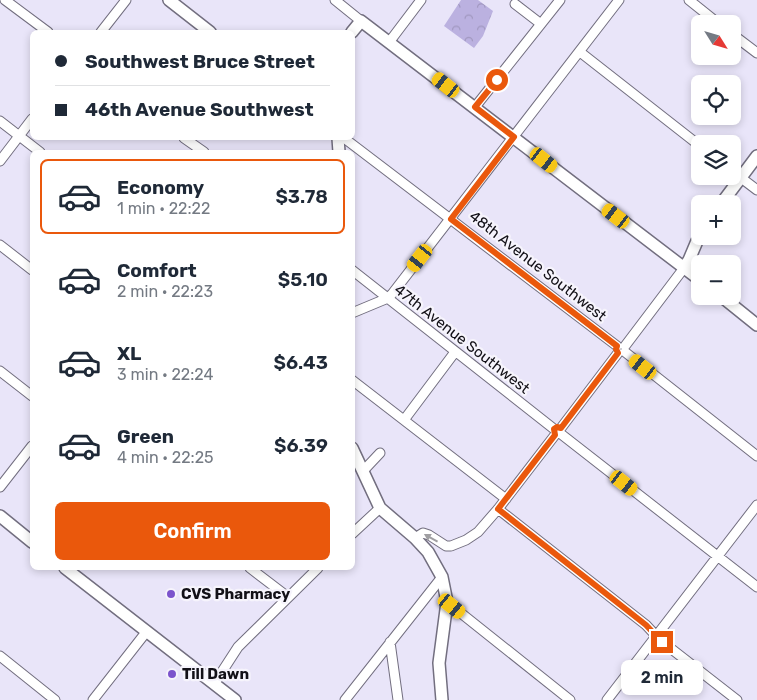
<!DOCTYPE html>
<meta charset="utf-8">
<style>
:root{--surface:#fff;--page:#f2f2f3;--text:#1f2937;--muted:#747a83;--line:#e0e1e3;--accent:#ea580c}
body{margin:0;font-family:Rubik,sans-serif;background:var(--page);color:var(--text);height:100vh;display:flex;flex-direction:column;font-size:19px;white-space:nowrap}
*{box-sizing:border-box;margin:0}
p{font-size:16px;color:var(--muted)}
.icon{flex:none;width:28px;height:28px;fill:none;stroke:currentColor;stroke-width:2;stroke-linecap:round;stroke-linejoin:round}
.map{position:relative;flex:1;overflow:hidden}
.side{position:absolute;left:30px;top:150px;width:325px;height:420px;display:flex;flex-direction:column;background:var(--surface);border-radius:8px;box-shadow:0 2px 8px #0003}
.side>*{flex:none}
.banner{position:absolute;left:30px;top:30px;width:325px;height:110px;border-radius:8px;box-shadow:0 2px 8px #0003;display:grid;align-content:center;height:110px;padding:0 25px;background:var(--surface)}
.needle{width:32px;rotate:127deg}
.fabs{position:absolute;left:691px;top:15px;display:grid;gap:10px}
.fabs a{display:grid;place-items:center;width:50px;height:50px;border-radius:8px;background:var(--surface);box-shadow:0 2px 8px #0003;font-size:25px}
.end{position:absolute;width:22px;height:22px;margin:-11px;border:6px solid #ea580c;background:#fff;box-shadow:0 0 0 2px #fff}
.from{border-radius:50%}
.bubble{position:absolute;height:35px;border-radius:8px;background:var(--surface);box-shadow:0 2px 8px #0003;font-size:16px;font-weight:600;line-height:35px;text-align:center}
.car{position:absolute;width:15px;height:30px;margin:-15px -8px;border-radius:6px;box-shadow:0 0 4px 1px #0007;background:linear-gradient(#f5c518 24%,#345 0 40%,#f5c518 0 76%,#345 0 86%,#f5c518 0)}
.banner b{display:flex;align-items:center;gap:18px;height:48px;font-size:19px}
.banner b+b{border-top:1px solid var(--line)}
.banner i{width:12px;height:12px;background:var(--text)}
ul{padding:9px 0 0;list-style:none}
li{display:flex;align-items:center;gap:15px;height:75px;margin:0 10px 8px;padding:0 15px;border:2px solid transparent;border-radius:8px}
li div{flex:1}
li b{display:block;font-size:19px}
li em{font-style:normal;font-weight:600}
li.current{border-color:var(--accent)}
li>.icon{width:45px;height:45px;stroke-width:1.5}
.button{display:flex;gap:10px;margin-top:auto;padding:10px 25px}
.button a{flex:1;height:58px;border-radius:8px;background:var(--accent);color:#fff;font-size:20px;font-weight:600;line-height:58px;text-align:center}
.map>svg:first-child{display:block}
</style>
<div class="map">
<svg width="757" height="700" viewBox="0 0 757 700">
<defs>
<pattern id="forest-crowns" width="20" height="18" patternUnits="userSpaceOnUse" patternTransform="scale(1.25)"><rect width="20" height="18" fill="#bbb1e0"/><path d="M2 6a3 3 0 1 1 6 0M12 15a3 3 0 1 1 6 0" fill="none" stroke="#a097bf"/></pattern>
</defs>
<rect width="100%" height="100%" fill="#e9e5f9"/>
<path fill="url(#forest-crowns)" d="M 461,0 L 478,0 L 493,11 L 483,36 L 474,48 L 444,26 Z"/>
<g fill="none" stroke-linecap="round" stroke-linejoin="round">
<defs>
<path id="street" d="M 5,0 L 48,32
M 335,0 L 361,21
M 689,0 L 719,24
M 515,4 L 541,24
M 101,32 L 126,0
M 732,34 L 757,53
M 390,41 L 421,0
M 580,52 L 700,146
M 475,107 L 560,0
M 0,121 L 40,152
M 184,138 L 204,152
M 344,138 L 617,346
M 0,161 L 32,119
M 732,171 L 757,190
M 0,245 L 32,270
M 352,270 L 554,429
M 352,313 L 388,298 L 392,294 L 619,0
M 625,346 L 684,268
M 625,352 L 757,456
M 0,371 L 32,396
M 352,380 L 506,499
M 404,420 L 455,352
M 561,428 L 618,353
M 561,434 L 757,587
M 364,470 L 380,453
M 0,487 L 32,446
M 498,509 L 646,625 L 660,640 L 737,700
M 352,534 L 380,508
M 415,538 L 423,533 L 429,535 L 446,546 L 451,546 L 466,540 L 478,532 L 498,509 L 555,435
M 250,568 L 288,597
M 447,602 L 570,700
M 390,642 L 398,700
M 0,656 L 55,700
M 214,684 L 238,647 L 318,568
M 93,700 L 147,631
M 345,700 L 442,577
M 607,700 L 757,505"/>
<path id="secondary" d="M 169,0 L 210,32
M 352,32 L 361,21 L 700,280
M 338,138 L 339,152
M 721,204 L 757,156
M 684,268 L 689,260 L 700,234
M 721,296 L 757,325
M 352,448 L 380,508 L 415,538 L 428,552 L 442,577 L 447,602 L 439,663 L 442,700
M 0,516 L 32,542
M 65,568 L 235,700"/>
</defs>
<use href="#street" stroke="#726e7f" stroke-width="11"/>
<use href="#secondary" stroke="#726e7f" stroke-width="14"/>
<use href="#street" stroke="#fff" stroke-width="9"/>
<use href="#secondary" stroke="#fff" stroke-width="11"/>
</g>
<defs><path id="oneway-solid" d="M-6-.8H1V-3.2L6.5 0L1 3.2V.8H-6Z" transform="scale(1.25)"/></defs>
<use fill="#a09fa2" href="#oneway-solid" transform="translate(431 538) rotate(-151)"/>
<g fill="none" stroke-linecap="round" stroke-linejoin="round">
<path stroke="#ea580c" stroke-width="6" d="M 497,80 L 475,107 L 514,137 L 451,219 L 617,346 L 616,349 L 618,353 L 561,428 L 557,427 L 554,429 L 555,435 L 498,509 L 646,625 L 662,642"/>
</g>
<g fill="#7b53cc" stroke="#f6f4fc" stroke-width="2">
<circle cx="171" cy="594" r="5"/>
<circle cx="172" cy="674" r="5"/>
</g>
<g text-anchor="middle" stroke-width="4.5" stroke-linejoin="round" paint-order="stroke">
<g font-size="15" fill="#121017" stroke="#f6f4fc">
<text transform="translate(538 266) rotate(38)" y="5">48th Avenue Southwest</text>
<text transform="translate(462 339) rotate(38)" y="5">47th Avenue Southwest</text>
</g>
<g font-size="15" font-weight="bold" fill="#121017" stroke="#f6f4fc" text-anchor="start">
<text x="181" y="599">CVS Pharmacy</text>
<text x="182" y="679">Till Dawn</text>
</g>
</g>
</svg>
<div class="fabs">
<a><svg class="needle" viewBox="-14 -14 28 28"><path d="M0-13l5 13h-10z" fill="#e53935"/><path d="M0 13l5-13h-10z" fill="#747a83"/></svg></a>
<a><svg class="icon" aria-label="locate" viewBox="0 0 24 24"><circle cx="12" cy="12" r="6"/><path d="M12 2v4M12 18v4M2 12h4M18 12h4"/></svg></a>
<a><svg class="icon" aria-label="layers" viewBox="0 0 24 24"><path d="M12 4l9 5-9 5-9-5zM3 14l9 5 9-5"/></svg></a>
<a>+</a>
<a>−</a>
</div>
<i class="end from" style="left:497px;top:80px"></i>
<i class="end" style="left:662px;top:642px"></i>
<div class="bubble" style="left:621px;top:660px;width:82px">2 min</div>
<i class="car" style="left:446px;top:85px;rotate:308deg"></i>
<i class="car" style="left:544px;top:160px;rotate:128deg"></i>
<i class="car" style="left:616px;top:216px;rotate:307deg"></i>
<i class="car" style="left:420px;top:258px;rotate:218deg"></i>
<i class="car" style="left:643px;top:367px;rotate:308deg"></i>
<i class="car" style="left:624px;top:483px;rotate:128deg"></i>
<i class="car" style="left:452px;top:606px;rotate:129deg"></i>
<div class="banner">
<b><i class="from"></i>Southwest Bruce Street</b>
<b><i></i>46th Avenue Southwest</b>
</div>
<section class="side">
<ul>
<li class="current"><svg class="icon" aria-label="car" viewBox="0 0 24 24"><path d="M5 17H2v-5l4-1 3-4h7l3 4 3 1v5h-3M9 17h6M6 11h13"/><circle cx="7" cy="17" r="2"/><circle cx="17" cy="17" r="2"/></svg><div><b>Economy</b><p>1 min · 22:22</p></div><em>$3.78</em></li>
<li><svg class="icon" aria-label="car" viewBox="0 0 24 24"><path d="M5 17H2v-5l4-1 3-4h7l3 4 3 1v5h-3M9 17h6M6 11h13"/><circle cx="7" cy="17" r="2"/><circle cx="17" cy="17" r="2"/></svg><div><b>Comfort</b><p>2 min · 22:23</p></div><em>$5.10</em></li>
<li><svg class="icon" aria-label="car" viewBox="0 0 24 24"><path d="M5 17H2v-5l4-1 3-4h7l3 4 3 1v5h-3M9 17h6M6 11h13"/><circle cx="7" cy="17" r="2"/><circle cx="17" cy="17" r="2"/></svg><div><b>XL</b><p>3 min · 22:24</p></div><em>$6.43</em></li>
<li><svg class="icon" aria-label="car" viewBox="0 0 24 24"><path d="M5 17H2v-5l4-1 3-4h7l3 4 3 1v5h-3M9 17h6M6 11h13"/><circle cx="7" cy="17" r="2"/><circle cx="17" cy="17" r="2"/></svg><div><b>Green</b><p>4 min · 22:25</p></div><em>$6.39</em></li>
</ul>
<div class="button"><a>Confirm</a></div>
</section>
</div>
